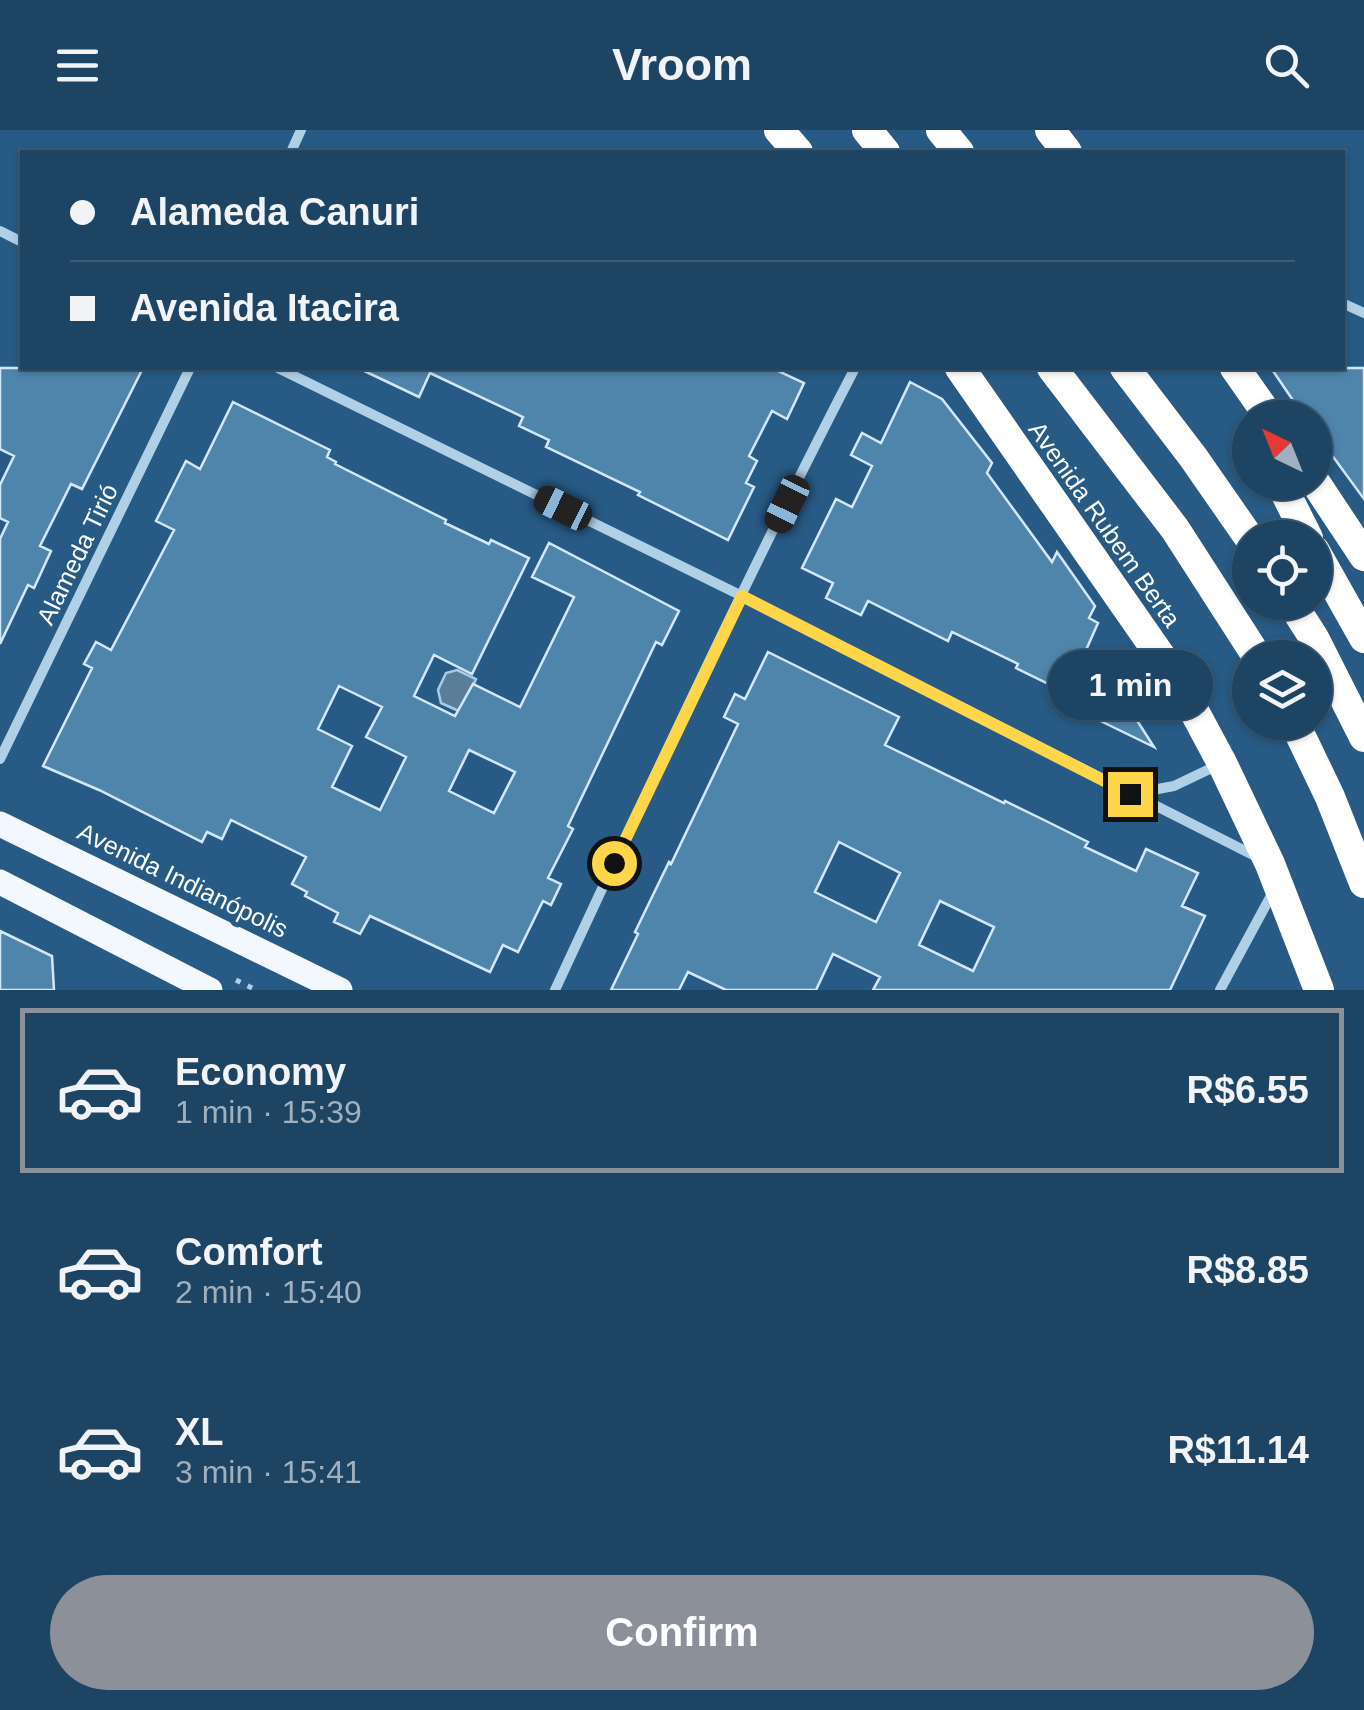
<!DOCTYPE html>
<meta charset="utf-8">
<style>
:root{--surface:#1d4463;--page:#2a4e6c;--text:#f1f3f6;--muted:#a0b0be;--line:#3b5c78;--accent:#8c9099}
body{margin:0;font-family:Helvetica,sans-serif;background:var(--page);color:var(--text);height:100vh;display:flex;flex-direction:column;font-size:38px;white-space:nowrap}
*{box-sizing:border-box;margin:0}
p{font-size:32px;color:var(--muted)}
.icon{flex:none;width:55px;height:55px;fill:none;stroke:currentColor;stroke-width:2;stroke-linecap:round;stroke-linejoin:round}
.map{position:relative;height:860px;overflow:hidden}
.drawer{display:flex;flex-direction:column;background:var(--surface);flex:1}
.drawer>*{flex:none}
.guide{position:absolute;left:20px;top:20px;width:1325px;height:220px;border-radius:0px;box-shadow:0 2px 8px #0004,0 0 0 2px var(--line);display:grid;align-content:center;height:220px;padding:0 50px;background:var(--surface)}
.needle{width:65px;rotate:317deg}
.controls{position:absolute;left:1232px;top:270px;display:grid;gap:20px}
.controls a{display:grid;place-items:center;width:100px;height:100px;border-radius:50%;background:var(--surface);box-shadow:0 2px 8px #0004,0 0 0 2px var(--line);font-size:50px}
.end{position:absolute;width:45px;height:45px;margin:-22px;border:12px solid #ffd54a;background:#111;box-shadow:0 0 0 5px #111}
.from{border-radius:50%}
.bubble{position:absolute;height:70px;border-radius:35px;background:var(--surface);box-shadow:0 2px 8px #0004,0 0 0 2px var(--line);font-size:32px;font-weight:700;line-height:70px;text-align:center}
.car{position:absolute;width:30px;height:60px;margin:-30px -15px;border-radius:12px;box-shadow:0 0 8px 2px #0007;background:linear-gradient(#222 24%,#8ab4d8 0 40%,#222 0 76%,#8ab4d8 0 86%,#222 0)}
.guide b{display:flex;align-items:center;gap:35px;height:95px;font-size:38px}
.guide b+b{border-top:2px solid var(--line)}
.guide i{width:25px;height:25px;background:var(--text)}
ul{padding:18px 0 0;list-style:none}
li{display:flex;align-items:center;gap:30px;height:165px;margin:0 20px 15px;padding:0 30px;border:5px solid transparent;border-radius:0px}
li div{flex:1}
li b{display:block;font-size:38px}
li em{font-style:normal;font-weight:700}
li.on{border-color:var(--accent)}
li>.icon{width:90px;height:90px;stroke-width:1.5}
.primary-button{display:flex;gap:20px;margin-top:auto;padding:20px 50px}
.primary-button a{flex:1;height:115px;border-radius:60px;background:var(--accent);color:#fff;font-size:40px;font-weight:700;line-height:115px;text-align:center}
header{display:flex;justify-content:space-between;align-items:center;height:130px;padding:0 50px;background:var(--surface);font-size:45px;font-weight:700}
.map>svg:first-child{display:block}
</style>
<header><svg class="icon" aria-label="menu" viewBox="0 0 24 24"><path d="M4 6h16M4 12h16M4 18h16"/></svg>Vroom<svg class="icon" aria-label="search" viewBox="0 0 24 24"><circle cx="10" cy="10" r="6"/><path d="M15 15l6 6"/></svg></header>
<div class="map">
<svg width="1364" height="860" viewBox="0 0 1364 860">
<rect width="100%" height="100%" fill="#275a84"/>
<path fill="#5a7e9a" stroke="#a5cce8" stroke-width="2.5" d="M 457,540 L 476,549 L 461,582 L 441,573 L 438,560 L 446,543 Z"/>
<path fill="#4f84ab" stroke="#d4e7f6" stroke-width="2.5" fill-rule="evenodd" d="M 0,238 L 143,238 L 82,359 L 71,354 L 40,416 L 51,421 L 34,458 L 28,455 L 0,514 L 0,409 L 8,392 L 0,388 L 0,355 L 14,326 L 0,319 Z
M 358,238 L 772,238 L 804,253 L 787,289 L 772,281 L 749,326 L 757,331 L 746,353 L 754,357 L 728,410 L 638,365 L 640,362 L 546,317 L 549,310 L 519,296 L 523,287 L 430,243 L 419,267 Z
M 1271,238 L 1364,238 L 1364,369 L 1315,302 L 1315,288 L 1305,288 Z
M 910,252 L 942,269 L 992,333 L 987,343 L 1052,432 L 1057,422 L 1095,476 L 1089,488 L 1098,493 L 1067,563 L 1016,538 L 1018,534 L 952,502 L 948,511 L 868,471 L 861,485 L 826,468 L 833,453 L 802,438 L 836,369 L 852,377 L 872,336 L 851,325 L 862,303 L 881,313 Z
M 233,272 L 330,320 L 327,327 L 336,332 L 335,334 L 446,390 L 445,393 L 489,414 L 491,410 L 529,428 L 472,544 L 434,525 L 414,566 L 455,586 L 473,554 L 520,577 L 574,467 L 532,447 L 549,413 L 679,481 L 662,515 L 656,512 L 568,696 L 573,699 L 548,748 L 561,754 L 551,775 L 543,771 L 518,822 L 503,815 L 490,842 L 370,786 L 360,804 L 334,792 L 338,783 L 305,766 L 307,762 L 292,754 L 306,727 L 231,690 L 222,709 L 207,702 L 202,712 L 99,660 L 43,636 L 92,538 L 84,534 L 96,512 L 111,520 L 174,400 L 156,391 L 186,331 L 200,339 ZM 339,556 L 382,577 L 366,607 L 406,627 L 380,680 L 332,657 L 352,616 L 318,599 ZM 469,620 L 515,642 L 494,683 L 449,661 Z
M 768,522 L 899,587 L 885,615 L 1004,673 L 1005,671 L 1046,691 L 1088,712 L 1085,717 L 1136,741 L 1146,719 L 1198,743 L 1182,776 L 1205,786 L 1170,860 L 873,860 L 880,847 L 833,824 L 816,860 L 726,860 L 688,842 L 679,860 L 611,860 L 638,804 L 635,802 L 669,732 L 671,734 L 738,594 L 724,587 L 735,564 L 745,569 ZM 839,712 L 900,743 L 876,792 L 815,762 ZM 940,771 L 994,797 L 973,841 L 919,815 Z
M 1093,553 L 1122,567 L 1154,617 L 1080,581 Z
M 0,801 L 52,826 L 54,860 L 0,860 Z"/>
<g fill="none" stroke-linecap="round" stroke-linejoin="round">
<path stroke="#b0d0e7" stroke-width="5" stroke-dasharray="5 8" stroke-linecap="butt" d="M 236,850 L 256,860"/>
<path stroke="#b0d0e7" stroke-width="10" d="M 291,22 L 301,0
M 0,101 L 22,112
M 1342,173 L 1364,183
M 278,238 L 742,466 L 1261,729
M 0,629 L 190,238
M 1131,664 L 1174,656 L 1218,635
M 555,860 C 652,651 749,442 855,238
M 1220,860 L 1273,762"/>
<path stroke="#f2f8fe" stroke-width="25" d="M 0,694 L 340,860
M 0,752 L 210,860"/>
<path stroke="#fff" stroke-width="30" d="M 779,0 L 798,22
M 867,0 L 885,22
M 941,0 L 959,22
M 1050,0 L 1067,22
M 960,238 L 1178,551 L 1222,633 L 1270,734 L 1319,860
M 1052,238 L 1175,399 L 1258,528
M 1125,238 L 1193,327 L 1250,409
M 1235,238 L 1270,288
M 1280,352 L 1308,408
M 1315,352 L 1364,426
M 1315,421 L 1364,508
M 1291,472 L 1314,508 L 1364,607
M 1294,592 L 1330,667 L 1364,753"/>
</g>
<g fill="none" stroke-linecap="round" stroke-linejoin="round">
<path stroke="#ffd54a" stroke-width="12" d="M 614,733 L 742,466 L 1130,664"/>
</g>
<g text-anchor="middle" stroke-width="10" stroke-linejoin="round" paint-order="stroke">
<g font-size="25" fill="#fff" stroke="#275a84">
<text transform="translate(1105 394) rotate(55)" y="9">Avenida Rubem Berta</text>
<text transform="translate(77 424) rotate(-64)" y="9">Alameda Tirió</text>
<text transform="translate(183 750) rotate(26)" y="9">Avenida Indianópolis</text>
</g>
</g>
</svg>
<div class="controls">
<a><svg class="needle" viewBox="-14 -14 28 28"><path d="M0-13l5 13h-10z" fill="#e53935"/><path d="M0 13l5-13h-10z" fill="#a0b0be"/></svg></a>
<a><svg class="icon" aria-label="locate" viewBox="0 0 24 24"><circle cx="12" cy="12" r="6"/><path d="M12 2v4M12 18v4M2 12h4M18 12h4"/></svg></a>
<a><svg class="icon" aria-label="layers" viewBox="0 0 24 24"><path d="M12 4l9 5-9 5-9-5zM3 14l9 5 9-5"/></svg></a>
</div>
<i class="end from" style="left:614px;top:733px"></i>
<i class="end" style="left:1130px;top:664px"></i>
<div class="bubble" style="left:1048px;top:520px;width:165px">1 min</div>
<i class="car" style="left:787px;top:374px;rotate:206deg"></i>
<i class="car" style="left:563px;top:378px;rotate:296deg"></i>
<div class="guide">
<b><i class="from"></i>Alameda Canuri</b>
<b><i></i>Avenida Itacira</b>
</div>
</div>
<section class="drawer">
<ul>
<li class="on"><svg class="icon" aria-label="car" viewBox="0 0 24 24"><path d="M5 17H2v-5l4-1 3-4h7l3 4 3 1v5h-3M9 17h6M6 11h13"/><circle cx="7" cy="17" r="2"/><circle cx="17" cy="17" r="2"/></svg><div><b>Economy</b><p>1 min · 15:39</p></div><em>R$6.55</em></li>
<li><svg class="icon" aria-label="car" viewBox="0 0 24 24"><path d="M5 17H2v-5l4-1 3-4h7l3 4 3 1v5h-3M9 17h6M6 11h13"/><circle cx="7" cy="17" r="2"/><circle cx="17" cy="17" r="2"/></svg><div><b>Comfort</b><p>2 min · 15:40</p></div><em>R$8.85</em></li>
<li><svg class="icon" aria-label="car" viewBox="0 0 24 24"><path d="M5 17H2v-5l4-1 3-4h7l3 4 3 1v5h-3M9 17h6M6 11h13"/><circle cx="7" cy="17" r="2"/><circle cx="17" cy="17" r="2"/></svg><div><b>XL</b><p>3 min · 15:41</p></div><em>R$11.14</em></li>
</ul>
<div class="primary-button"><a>Confirm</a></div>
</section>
